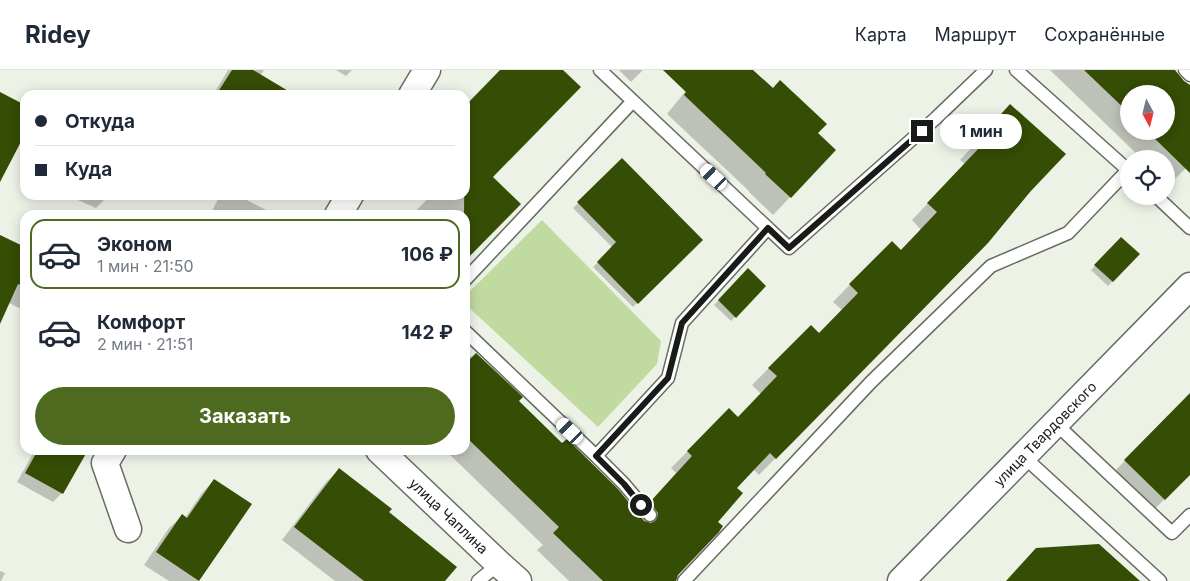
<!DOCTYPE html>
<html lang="ru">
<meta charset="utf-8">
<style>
:root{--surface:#fff;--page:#f6f6f7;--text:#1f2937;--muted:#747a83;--line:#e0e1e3;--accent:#4e6a1e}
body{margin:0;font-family:Inter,sans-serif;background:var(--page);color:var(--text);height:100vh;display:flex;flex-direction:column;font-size:19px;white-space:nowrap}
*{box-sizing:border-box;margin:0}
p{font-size:16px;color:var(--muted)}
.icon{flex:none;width:28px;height:28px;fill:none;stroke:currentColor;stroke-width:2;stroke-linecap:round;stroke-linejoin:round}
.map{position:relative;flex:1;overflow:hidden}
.details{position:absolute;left:20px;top:140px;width:450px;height:245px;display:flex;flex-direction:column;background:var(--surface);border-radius:15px;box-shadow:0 2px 12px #0003}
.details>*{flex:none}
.guide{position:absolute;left:20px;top:20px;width:450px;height:110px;border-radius:15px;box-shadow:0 2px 12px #0003;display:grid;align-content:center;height:110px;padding:0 15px;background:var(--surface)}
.needle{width:32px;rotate:173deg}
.buttons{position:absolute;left:1120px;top:15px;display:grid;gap:10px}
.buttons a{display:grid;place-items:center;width:55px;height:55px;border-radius:50%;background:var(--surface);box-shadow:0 2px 12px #0003;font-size:25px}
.end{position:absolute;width:22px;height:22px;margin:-11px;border:6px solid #191b18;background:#fff;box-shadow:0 0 0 2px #fff}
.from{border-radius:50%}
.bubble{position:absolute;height:35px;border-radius:18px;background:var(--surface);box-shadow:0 2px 12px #0003;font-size:16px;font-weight:700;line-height:35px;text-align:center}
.car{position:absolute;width:15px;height:30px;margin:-15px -8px;border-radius:6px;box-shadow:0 0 4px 1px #0007;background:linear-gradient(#fff 24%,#345 0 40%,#fff 0 76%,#345 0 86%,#fff 0)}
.guide b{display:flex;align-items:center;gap:18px;height:48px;font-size:19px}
.guide b+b{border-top:1px solid var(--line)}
.guide i{width:12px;height:12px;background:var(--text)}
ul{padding:9px 0 0;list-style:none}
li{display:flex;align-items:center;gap:15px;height:70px;margin:0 10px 8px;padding:0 5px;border:2px solid transparent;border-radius:15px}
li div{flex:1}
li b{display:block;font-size:19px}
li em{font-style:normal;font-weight:700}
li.current{border-color:var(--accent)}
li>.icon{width:45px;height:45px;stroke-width:1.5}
.button{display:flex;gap:10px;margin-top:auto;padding:10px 15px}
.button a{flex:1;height:58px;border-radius:30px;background:var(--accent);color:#fff;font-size:20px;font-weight:700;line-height:58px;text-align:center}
header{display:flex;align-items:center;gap:30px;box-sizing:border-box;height:70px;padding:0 25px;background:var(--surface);border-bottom:1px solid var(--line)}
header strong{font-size:24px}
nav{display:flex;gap:28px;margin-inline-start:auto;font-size:18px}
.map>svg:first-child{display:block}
</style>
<header>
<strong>Ridey</strong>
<nav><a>Карта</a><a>Маршрут</a><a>Сохранённые</a></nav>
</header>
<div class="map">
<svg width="1190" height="511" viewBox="0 0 1190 511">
<rect width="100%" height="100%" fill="#edf2e7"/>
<path fill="#c1daa0" d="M 542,150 L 661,271 L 657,294 L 598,357 L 465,234 L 465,226 Z"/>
<path fill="#0003" fill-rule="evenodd" d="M 228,0 L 264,0 L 260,6 L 292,25 L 213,25 Z
M 336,0 L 352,0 L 346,6 Z
M 501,0 L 561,0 L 491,108 L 465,189 L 465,145 L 412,145 L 431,125 L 465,125 Z
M 619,0 L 643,0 L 631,12 Z
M 703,0 L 751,0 L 835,80 L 773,145 L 749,122 L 749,121 L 667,44 Z
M 1050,0 L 1173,0 L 1183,12 L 1190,16 L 1190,94 L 1169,115 L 1166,112 L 1166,89 L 1142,89 ZM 1129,24 L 1166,24 L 1166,61 L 1129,61 Z
M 1010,36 L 792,371 L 759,405 L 753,399 L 735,418 L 717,452 L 677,505 L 674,511 L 569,511 L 537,480 L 543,475 L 445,380 L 465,380 L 465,281 L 638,446 L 676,403 L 671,398 L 729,340 L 737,348 L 761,324 L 752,315 L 794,273 L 819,265 L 842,240 L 833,232 L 875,189 L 900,181 L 921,160 L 912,150 L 965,94 L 960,90 Z
M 622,90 L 701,170 L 633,237 L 593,197 L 613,178 L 573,138 Z
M 66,125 L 107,125 L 105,129 L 96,138 Z
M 222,125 L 237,125 L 272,143 L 271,145 L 210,145 L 218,129 Z
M 1121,169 L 1138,184 L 1108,216 L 1091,200 Z
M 0,174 L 25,178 L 25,241 L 5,231 L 0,230 Z
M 748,200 L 765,216 L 731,251 L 714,235 Z
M 1190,325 L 1190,403 L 1150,444 L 1111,405 Z
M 35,380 L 86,380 L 62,423 L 53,432 L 17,412 Z
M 339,400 L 388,443 L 444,511 L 335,511 L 282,470 L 326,412 Z
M 214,410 L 250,435 L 198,511 L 169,511 L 144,495 L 169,458 L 182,446 L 185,448 L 202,423 Z
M 0,501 L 5,503 L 1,511 L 0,511 Z"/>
<path fill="#354d05" d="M 232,0 L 253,0 L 295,25 L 216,25 Z
M 500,0 L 563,0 L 581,17 L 493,107 L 521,134 L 465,191 L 465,145 L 464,145 L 465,36 Z
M 663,0 L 753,0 L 773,18 L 780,10 L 827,54 L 818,63 L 836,80 L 791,128 L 765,104 L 766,103 L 684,25 L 686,22 Z
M 1084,0 L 1175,0 L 1184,11 L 1190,15 L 1190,103 L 1147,61 L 1166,61 L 1166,24 L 1129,24 L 1129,43 Z
M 0,22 L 25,35 L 25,64 L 0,112 Z
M 1010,34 L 1066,84 L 1030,122 L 988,173 L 793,372 L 776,389 L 770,383 L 737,418 L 743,423 L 718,452 L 723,456 L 719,462 L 678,505 L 676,511 L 603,511 L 553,463 L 559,457 L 465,366 L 465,294 L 476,283 L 523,327 L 519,331 L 562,373 L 567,369 L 618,419 L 644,451 L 651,453 L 655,451 L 657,448 L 658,443 L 650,432 L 692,386 L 687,381 L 729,338 L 738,347 L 777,306 L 768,298 L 811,255 L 819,263 L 858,223 L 849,214 L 892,171 L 901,180 L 937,142 L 927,133 L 980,77 L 976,72 Z
M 622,88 L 703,170 L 638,234 L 597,192 L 616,172 L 577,132 Z
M 0,165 L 25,177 L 25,217 L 18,214 L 0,254 Z
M 1121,167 L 1140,184 L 1113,212 L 1094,195 Z
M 748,198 L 766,216 L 736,248 L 718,230 Z
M 1190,323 L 1190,405 L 1165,430 L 1124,390 Z
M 38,380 L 88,380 L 63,424 L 25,403 Z
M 339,398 L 392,439 L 389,442 L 457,497 L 445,511 L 364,511 L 294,457 Z
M 214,409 L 252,434 L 199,511 L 156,482 L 182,444 L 187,448 Z
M 1099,474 L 1140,511 L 1006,511 L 1036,478 Z"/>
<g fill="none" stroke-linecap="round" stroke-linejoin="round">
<defs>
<path id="lane" d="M 600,0 L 789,178 L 936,48 L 986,0
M 1016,0 L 1129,101
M 1185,0 L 1190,5
M 1156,126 L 1190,158
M 465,210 L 633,31
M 465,261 L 596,386 L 668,308 L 682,253 L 768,158
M 1055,353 L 1172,463 L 1190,445
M 596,386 L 624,414 L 650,445
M 1023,386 L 1160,511
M 478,511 L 499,494
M 684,511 L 871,312 L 991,196 L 1068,163 L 1128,100"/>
<g id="street">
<path d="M 412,25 L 427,0"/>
<path d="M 338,145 L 350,125"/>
<path d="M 113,380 L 105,393 L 128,459"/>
<path id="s1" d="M 379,380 L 499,494 L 518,511"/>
<path id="s2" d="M 901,511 L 1190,216"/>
</g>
</defs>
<use href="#lane" stroke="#686c63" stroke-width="15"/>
<use href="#street" stroke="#686c63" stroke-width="29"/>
<use href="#lane" stroke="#fff" stroke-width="12"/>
<use href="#street" stroke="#fff" stroke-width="26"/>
</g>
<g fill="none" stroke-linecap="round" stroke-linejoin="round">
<path stroke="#191b18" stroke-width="6" d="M 641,435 L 624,414 L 596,386 L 668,308 L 682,253 L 768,158 L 789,178 L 922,61"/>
</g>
<g text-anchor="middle" stroke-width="5" stroke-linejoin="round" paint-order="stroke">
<g font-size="14" fill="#191b18" stroke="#fbfff6">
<text dy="5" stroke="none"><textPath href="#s2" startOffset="206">улица Твардовского</textPath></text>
<text dy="5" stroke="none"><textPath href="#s1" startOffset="96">улица Чаплина</textPath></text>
</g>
</g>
</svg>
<div class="buttons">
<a><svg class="needle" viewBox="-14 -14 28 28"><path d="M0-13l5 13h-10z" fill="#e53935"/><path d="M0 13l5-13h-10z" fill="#747a83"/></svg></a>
<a><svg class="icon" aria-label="locate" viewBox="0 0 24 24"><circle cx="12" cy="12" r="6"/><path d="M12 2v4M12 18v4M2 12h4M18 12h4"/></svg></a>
</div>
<i class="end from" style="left:641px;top:435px"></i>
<i class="end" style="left:922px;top:61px"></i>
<div class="bubble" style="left:940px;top:44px;width:82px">1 мин</div>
<i class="car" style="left:714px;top:107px;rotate:313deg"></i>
<i class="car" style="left:570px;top:361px;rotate:314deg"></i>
<div class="guide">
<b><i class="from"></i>Откуда</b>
<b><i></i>Куда</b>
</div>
<section class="details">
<ul>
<li class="current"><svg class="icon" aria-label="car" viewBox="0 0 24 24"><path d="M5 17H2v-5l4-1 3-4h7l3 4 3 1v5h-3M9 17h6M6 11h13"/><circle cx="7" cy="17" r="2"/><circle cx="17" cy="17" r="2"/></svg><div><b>Эконом</b><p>1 мин · 21:50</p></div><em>106 ₽</em></li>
<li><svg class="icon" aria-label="car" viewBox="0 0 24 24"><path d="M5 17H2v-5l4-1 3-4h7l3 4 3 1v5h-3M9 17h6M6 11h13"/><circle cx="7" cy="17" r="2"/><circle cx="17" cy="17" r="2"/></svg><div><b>Комфорт</b><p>2 мин · 21:51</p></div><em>142 ₽</em></li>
</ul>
<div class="button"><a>Заказать</a></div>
</section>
</div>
